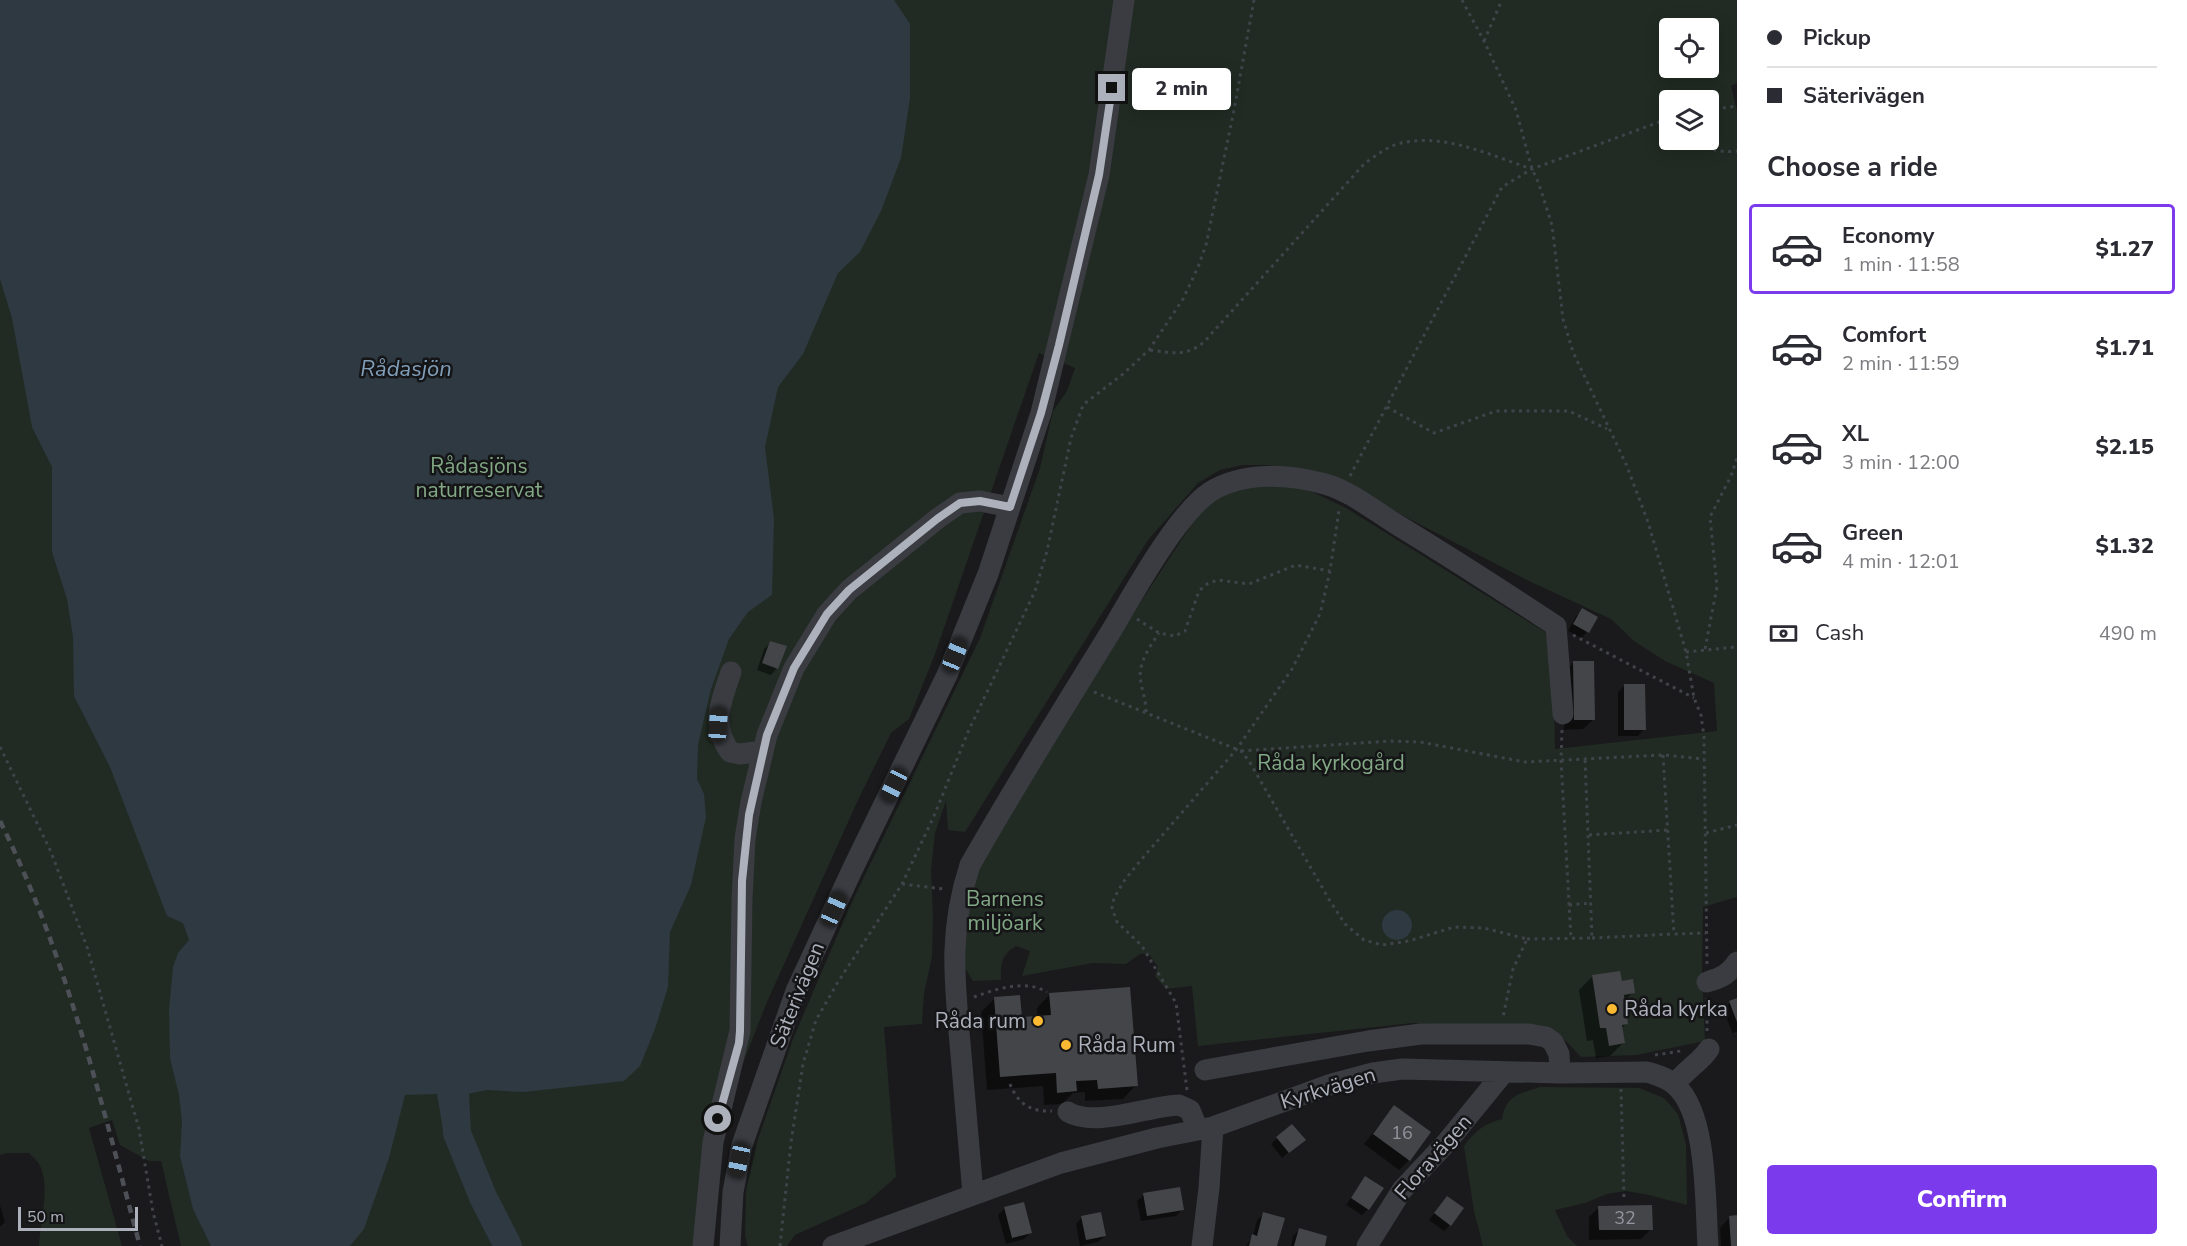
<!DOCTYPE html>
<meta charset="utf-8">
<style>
:root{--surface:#fff;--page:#f7f7f7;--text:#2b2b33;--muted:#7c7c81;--line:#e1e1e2;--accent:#7c3aed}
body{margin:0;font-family:"Nunito Sans",sans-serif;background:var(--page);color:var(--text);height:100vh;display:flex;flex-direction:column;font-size:22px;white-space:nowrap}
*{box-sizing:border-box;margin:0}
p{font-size:20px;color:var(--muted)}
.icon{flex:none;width:33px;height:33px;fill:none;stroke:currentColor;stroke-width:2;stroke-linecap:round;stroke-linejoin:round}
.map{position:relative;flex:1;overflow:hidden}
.drawer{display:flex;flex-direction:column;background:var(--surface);width:450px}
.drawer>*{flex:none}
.banner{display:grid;align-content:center;height:132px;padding:0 30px;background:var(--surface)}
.controls{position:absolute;left:1659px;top:18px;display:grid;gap:12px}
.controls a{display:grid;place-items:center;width:60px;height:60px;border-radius:6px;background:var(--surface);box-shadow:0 3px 15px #0003;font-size:30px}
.scale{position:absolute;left:18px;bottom:15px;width:120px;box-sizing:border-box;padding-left:6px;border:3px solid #acb1bc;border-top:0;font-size:16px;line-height:21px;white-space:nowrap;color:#acb1bc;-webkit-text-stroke:4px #151517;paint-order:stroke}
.end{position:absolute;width:27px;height:27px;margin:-14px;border:8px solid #acb1bc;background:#111;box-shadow:0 0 0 3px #111}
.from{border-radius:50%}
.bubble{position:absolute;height:42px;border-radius:6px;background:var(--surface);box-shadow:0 3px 15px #0003;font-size:20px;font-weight:800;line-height:42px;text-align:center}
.car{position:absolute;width:18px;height:36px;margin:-18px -9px;border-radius:8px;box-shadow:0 0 4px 2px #0007;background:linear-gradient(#222 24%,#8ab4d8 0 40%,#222 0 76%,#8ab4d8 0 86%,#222 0)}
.banner b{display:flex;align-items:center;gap:21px;height:57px;font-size:22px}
.banner b+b{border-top:2px solid var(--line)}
.banner i{width:15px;height:15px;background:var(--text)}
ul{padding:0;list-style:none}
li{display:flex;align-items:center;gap:18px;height:90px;margin:0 12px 9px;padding:0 18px;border:3px solid transparent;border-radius:6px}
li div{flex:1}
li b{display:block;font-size:22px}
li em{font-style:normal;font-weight:800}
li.active{border-color:var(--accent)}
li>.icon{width:54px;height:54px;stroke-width:1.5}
h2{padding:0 30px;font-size:27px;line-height:72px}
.pay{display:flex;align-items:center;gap:15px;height:66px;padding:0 30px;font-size:22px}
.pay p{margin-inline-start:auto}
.action{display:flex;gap:12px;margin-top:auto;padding:12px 30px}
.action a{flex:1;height:69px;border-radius:6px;background:var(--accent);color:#fff;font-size:24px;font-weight:800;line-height:69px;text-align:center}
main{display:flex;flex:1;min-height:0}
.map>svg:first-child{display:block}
</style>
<main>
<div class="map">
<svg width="1737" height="1246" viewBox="0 0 1737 1246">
<rect width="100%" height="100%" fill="#1a1a1c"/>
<path fill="#212b23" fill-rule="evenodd" d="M 0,0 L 1737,0 L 1737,83 L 1731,86 L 1737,111 L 1737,897 L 1703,907 L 1702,972 L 1705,1041 L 1636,1055 L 1581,1057 L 1566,1041 L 1538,1030 L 1413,1023 L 1198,1046 L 1192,986 L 1166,989 L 1155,976 L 1158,967 L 1148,953 L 1140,954 L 1126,964 L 1093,963 L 1022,976 L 1030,951 L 1016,946 C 1001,955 1001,963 1001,980 L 973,981 L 961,962 L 958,946 L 975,873 L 1132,615 L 1207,501 L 1249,482 L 1294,483 L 1346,508 L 1553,637 L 1555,749 L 1717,731 L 1714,683 L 1665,661 L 1634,641 L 1611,619 L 1531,582 L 1371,499 L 1309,473 L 1269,465 L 1242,465 L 1220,470 L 1198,483 L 1148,540 L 965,832 L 948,830 L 946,801 L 935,833 L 931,870 L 933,918 L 932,957 L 924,993 L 922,1024 L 884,1027 L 896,1177 L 866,1203 L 795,1235 L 787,1246 L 748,1246 L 745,1236 L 746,1191 L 758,1139 L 793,1039 L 849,908 L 980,638 L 1040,468 L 1053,411 L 1067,391 L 1075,368 L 1039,353 L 935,654 L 909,719 L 891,733 L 858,800 L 767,1002 L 727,1104 L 698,1246 L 181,1246 L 161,1161 L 149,1161 L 120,1145 L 112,1120 L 89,1128 L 122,1246 L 39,1246 C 40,1223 51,1184 39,1164 C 37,1160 32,1157 29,1153 L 7,1153 L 0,1155 ZM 1670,28 L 1708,28 L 1708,68 L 1670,68 ZM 1670,100 L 1708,100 L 1708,140 L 1670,140 Z
M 1540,1087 L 1639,1088 L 1664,1098 L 1678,1114 L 1686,1145 L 1687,1205 L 1649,1195 L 1626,1191 L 1607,1194 L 1585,1203 L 1555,1210 L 1567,1236 L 1577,1246 L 1483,1246 L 1474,1211 L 1464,1146 C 1474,1132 1485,1123 1502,1119 C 1506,1095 1519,1094 1540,1087 Z"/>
<path fill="#2e3942" d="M 0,0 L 894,0 L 910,24 L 910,98 L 901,158 L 881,211 L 860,252 L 838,273 L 803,354 L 778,387 L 765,447 L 774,519 L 772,595 L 748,612 L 729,639 L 711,689 L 698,745 L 697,779 L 704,794 L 706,817 L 691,885 L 670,932 L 668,987 L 656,1026 L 640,1066 L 624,1081 L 524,1092 L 487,1090 L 467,1094 L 467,1132 L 444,1136 L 437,1094 L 405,1095 L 389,1158 L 364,1229 L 350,1246 L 211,1246 L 193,1209 L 180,1156 L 182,1122 L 179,1095 L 170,1058 L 169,1010 L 173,967 L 178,953 L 189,940 L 183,923 L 167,916 L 110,767 L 74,696 L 73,637 L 67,599 L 52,552 L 52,467 L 32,427 L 12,318 L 0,279 Z
M1382 925a15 15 0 1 1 30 0a15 15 0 1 1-30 0Z"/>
<path fill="#0007" d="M 1583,610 L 1587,632 L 1581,638 L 1568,631 L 1576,616 Z
M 771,642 L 777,668 L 771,675 L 757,670 L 764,649 Z
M 1573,663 L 1593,720 L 1583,729 L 1564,730 L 1564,673 Z
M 1624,686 L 1644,729 L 1638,736 L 1618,736 L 1618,692 Z
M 1593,976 L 1621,982 L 1633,992 L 1623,1002 L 1627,1023 L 1621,1029 L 1623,1043 L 1610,1056 L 1596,1058 L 1593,1040 L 1587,1041 L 1579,990 Z
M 1050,994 L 1136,1085 L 1123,1099 L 1085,1101 L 1085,1092 L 1073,1093 L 1062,1104 L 1044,1105 L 1043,1086 L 987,1090 L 981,1012 L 994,999 L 1020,1018 L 1037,1017 L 1037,1008 Z
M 1737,1000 L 1737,1031 L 1733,1033 L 1734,1036 L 1737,1036 L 1734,1037 L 1723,1009 L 1730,1003 Z
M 1394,1107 L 1409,1160 L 1399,1170 L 1364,1144 Z
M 1277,1138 L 1297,1146 L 1282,1158 L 1271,1144 Z
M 1365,1178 L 1368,1209 L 1362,1215 L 1346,1205 Z
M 1144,1195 L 1182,1210 L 1176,1216 L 1141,1221 L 1137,1201 Z
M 1441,1204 L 1450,1225 L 1444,1231 L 1429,1220 Z
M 0,1205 L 5,1222 L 0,1227 Z
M 1599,1207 L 1651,1229 L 1641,1239 L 1589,1240 L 1589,1217 Z
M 1005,1208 L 1030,1233 L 1024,1239 L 1006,1244 L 998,1215 Z
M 1264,1214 L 1276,1246 L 1246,1246 L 1253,1236 L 1257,1220 Z
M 1082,1217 L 1105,1236 L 1098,1242 L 1080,1246 L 1076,1224 Z
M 1737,1217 L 1737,1246 L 1721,1246 L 1720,1228 L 1729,1218 Z
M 1299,1230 L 1323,1246 L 1291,1246 L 1293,1236 Z"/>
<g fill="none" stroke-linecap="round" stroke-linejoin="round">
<path stroke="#2e3942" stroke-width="28" d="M 455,1094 L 457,1133 L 483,1197 L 508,1246"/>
</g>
<path fill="#444549" d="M 1582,608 L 1598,617 L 1589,633 L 1573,624 Z
M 770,641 L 787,646 L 778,669 L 762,663 Z
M 1573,661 L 1594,661 L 1595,720 L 1574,720 Z
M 1624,684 L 1645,684 L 1646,730 L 1624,730 Z
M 1620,971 L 1622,981 L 1633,979 L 1635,993 L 1624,995 L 1628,1024 L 1622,1025 L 1625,1043 L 1609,1046 L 1606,1028 L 1600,1028 L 1592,975 Z
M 1130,987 L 1138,1086 L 1098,1089 L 1097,1080 L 1076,1081 L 1077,1091 L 1057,1093 L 1056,1073 L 1000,1077 L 994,997 L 1020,995 L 1022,1017 L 1051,1015 L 1049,993 Z
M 1737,998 L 1737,1022 L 1729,1001 Z
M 1394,1105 L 1431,1132 L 1410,1161 L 1373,1134 Z
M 1292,1124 L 1306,1140 L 1289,1153 L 1276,1137 Z
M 1365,1176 L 1384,1188 L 1369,1210 L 1351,1198 Z
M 1180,1187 L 1184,1210 L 1147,1216 L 1143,1193 Z
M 1447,1196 L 1464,1208 L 1451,1226 L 1434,1213 Z
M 1024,1202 L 1032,1233 L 1012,1238 L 1004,1207 Z
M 1652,1205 L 1653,1230 L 1599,1230 L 1598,1206 Z
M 1101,1212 L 1106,1236 L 1086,1240 L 1081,1216 Z
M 1263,1212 L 1285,1218 L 1277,1246 L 1249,1246 L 1252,1234 L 1257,1236 Z
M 1737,1215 L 1737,1246 L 1731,1246 L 1729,1216 Z
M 1299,1228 L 1327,1236 L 1325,1246 L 1294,1246 Z"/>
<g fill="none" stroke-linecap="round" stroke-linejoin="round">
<path stroke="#404349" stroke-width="3" stroke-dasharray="3 4.5" stroke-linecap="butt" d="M 1462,0 L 1484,41 L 1516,110 L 1532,169 L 1539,184 L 1552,225 L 1563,319 L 1573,352 L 1626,464 L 1648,522 L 1686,652 L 1694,698 L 1701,715 L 1704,737 L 1707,965
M 1484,41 L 1502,0
M 1708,110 L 1737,106
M 1693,140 C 1707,149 1721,153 1737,151
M 1150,350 C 1172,353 1186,357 1204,342 L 1365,163 C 1374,157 1383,150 1392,146 C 1437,129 1489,155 1532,169
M 1387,407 L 1434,433 L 1496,411 L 1569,411 L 1607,429
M 1350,476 L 1502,187 L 1532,169 L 1670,118
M 1137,619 L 1159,633 L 1175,636 L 1185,631 L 1199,591 L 1207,584 L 1218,580 L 1249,584 L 1296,565 L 1330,571
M 1573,635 L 1694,698
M 1705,649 L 1717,587 L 1710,517 L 1731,476 L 1737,458
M 1686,652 L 1737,647
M 1094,692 L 1241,751 L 1249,761 L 1330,901 L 1345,924 L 1364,940 L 1382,945 L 1409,941 L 1454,927 L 1484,928 L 1527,939 L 1513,969 L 1503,1017
M 1146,712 C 1146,702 1143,693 1141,683 C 1137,664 1149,648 1159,633
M 1562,730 L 1561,760 L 1571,938
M 0,747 L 51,852 L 87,947 L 139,1129 L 153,1212 L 162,1246
M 1241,751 L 1389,741 L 1420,742 L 1525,762 L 1663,755 L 1704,759
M 1663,755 L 1674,934 L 1706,933
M 1706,833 L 1737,825
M 1589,835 L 1668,830
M 902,884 L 944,889
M 1569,905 L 1591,903
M 1592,938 L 1674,934
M 1527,939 L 1592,938 L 1585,759
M 974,997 C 996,989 1025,979 1047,992
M 1707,998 L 1707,1031
M 1655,1055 L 1681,1051
M 1010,1084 C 1018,1104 1031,1112 1052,1111
M 1621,1089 L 1624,1199
M 1187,1090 L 1176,1003 L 1142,946 L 1117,922 L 1112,908 L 1114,898 L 1124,881 L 1140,861 L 1236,750 L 1292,669 L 1320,614 L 1330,571 L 1339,510
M 780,1246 L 791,1142 L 803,1064 L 816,1020 L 838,982 L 902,884 L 934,816 L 968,732 L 1035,591 L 1047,551 L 1071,438 L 1082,408 L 1084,404 L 1123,374 L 1149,350 L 1183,299 L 1198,267 L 1206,245 L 1234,110 L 1254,0"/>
<path stroke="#3a3c42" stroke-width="21" d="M 731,672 C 721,702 710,724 730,752 L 740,754 L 763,751
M 1707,982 C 1721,978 1729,974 1737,962
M 1205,1070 L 1368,1041 L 1421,1034 L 1529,1034 L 1546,1037 L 1553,1042 L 1559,1054 L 1560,1073
M 1675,1085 C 1684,1070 1700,1063 1709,1049
M 1068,1112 C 1096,1128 1148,1106 1179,1105 L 1190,1110 L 1198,1130
M 973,1194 C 969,1144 964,1093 960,1043 C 954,977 949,929 970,865 C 1016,784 1065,706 1113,628 C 1134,592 1178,513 1210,492 C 1243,471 1288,474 1325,484 C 1348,490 1375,511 1396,524 C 1450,557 1503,591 1556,626 L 1563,714
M 703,1246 L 713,1142 L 740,1031 L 742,899 L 745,839 L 751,802 L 767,735 L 794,668 L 827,614 L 849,590 L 937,519 L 960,503 L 980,501 L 1010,507
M 730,1246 L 733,1192 L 742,1145 L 796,991 L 853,868 L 947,675 L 988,574 L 1041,413 L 1099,175 L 1124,0
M 833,1246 L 1061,1163 L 1157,1138 L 1213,1127 L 1332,1084 L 1373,1073 L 1402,1069 L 1560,1073 L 1647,1072 C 1657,1075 1668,1078 1676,1086 C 1708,1115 1705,1204 1708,1246
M 1202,1246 L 1209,1188 L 1213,1127
M 1367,1246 L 1402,1190 L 1447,1142 L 1504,1072"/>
<path stroke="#4d5057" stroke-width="4.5" stroke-dasharray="8 6" stroke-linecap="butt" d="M 0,821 C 67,956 101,1102 140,1246"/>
</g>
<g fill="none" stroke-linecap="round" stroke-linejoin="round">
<path stroke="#acb1bc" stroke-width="8" d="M 718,1119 L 739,1043 L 740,1031 L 742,881 L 749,815 L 767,735 L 794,668 L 827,614 L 849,590 L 937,519 L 960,503 L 980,501 L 1010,507 L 1041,413 L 1059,345 L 1099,175 L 1112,88"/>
</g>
<g fill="#fcba32" stroke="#151517" stroke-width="2">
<circle cx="1612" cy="1009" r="6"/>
<circle cx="1038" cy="1021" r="6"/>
<circle cx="1066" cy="1045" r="6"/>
</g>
<g text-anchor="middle" stroke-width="5" stroke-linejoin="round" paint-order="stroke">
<g font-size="18" fill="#92969f">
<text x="1402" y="1139">16</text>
<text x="1625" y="1224">32</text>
</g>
<g font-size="21" fill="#82a885" stroke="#151517">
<text x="479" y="473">Rådasjöns<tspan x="479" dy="24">naturreservat</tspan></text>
<text x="1331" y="770">Råda kyrkogård</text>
<text x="1005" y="906">Barnens<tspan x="1005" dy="24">miljöark</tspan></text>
</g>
<g font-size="21" fill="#acb1bc" stroke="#151517">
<text transform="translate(797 995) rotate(-68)" y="7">Säterivägen</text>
<text transform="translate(1328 1088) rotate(-17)" y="7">Kyrkvägen</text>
<text transform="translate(1433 1157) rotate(-49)" y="7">Floravägen</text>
</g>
<g font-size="21" fill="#acb1bc" stroke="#151517" text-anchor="start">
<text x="1624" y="1016">Råda kyrka</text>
<text x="1026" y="1028" text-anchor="end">Råda rum</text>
<text x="1078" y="1052">Råda Rum</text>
</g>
<g font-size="22" font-style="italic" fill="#819eb9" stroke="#151517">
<text x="406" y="376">Rådasjön</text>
</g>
</g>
</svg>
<div class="controls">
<a><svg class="icon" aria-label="locate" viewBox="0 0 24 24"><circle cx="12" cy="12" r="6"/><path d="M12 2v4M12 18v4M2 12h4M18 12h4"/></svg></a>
<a><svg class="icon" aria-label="layers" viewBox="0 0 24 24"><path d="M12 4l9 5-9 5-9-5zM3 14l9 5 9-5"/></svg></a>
</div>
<div class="scale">50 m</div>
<i class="end from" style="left:718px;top:1119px"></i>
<i class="end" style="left:1112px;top:88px"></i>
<div class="bubble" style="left:1132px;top:68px;width:99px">2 min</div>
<i class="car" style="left:955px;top:655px;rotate:22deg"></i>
<i class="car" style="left:718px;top:725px;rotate:4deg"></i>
<i class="car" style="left:894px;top:785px;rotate:206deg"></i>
<i class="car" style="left:834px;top:909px;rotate:24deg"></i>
<i class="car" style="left:739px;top:1160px;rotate:192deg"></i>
</div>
<section class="drawer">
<div class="banner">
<b><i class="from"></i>Pickup</b>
<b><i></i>Säterivägen</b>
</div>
<h2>Choose a ride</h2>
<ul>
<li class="active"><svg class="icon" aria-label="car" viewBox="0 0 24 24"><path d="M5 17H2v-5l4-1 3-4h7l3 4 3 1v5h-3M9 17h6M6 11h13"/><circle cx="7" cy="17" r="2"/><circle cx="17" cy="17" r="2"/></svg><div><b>Economy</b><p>1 min · 11:58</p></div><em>$1.27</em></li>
<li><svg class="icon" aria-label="car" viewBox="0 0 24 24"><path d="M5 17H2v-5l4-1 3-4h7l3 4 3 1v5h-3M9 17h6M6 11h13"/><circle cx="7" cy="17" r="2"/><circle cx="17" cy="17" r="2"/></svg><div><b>Comfort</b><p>2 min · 11:59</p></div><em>$1.71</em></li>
<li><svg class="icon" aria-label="car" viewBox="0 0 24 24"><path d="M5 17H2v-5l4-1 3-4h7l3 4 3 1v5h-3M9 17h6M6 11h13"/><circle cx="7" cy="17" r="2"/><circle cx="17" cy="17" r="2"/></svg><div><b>XL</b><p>3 min · 12:00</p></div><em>$2.15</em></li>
<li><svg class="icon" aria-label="car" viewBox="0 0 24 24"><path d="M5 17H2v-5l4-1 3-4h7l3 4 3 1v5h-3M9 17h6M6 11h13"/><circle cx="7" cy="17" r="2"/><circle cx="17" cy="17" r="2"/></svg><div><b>Green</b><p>4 min · 12:01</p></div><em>$1.32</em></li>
</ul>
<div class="pay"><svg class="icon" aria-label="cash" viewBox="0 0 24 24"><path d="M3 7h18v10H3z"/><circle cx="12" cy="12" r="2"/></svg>Cash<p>490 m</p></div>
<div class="action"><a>Confirm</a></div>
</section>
</main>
